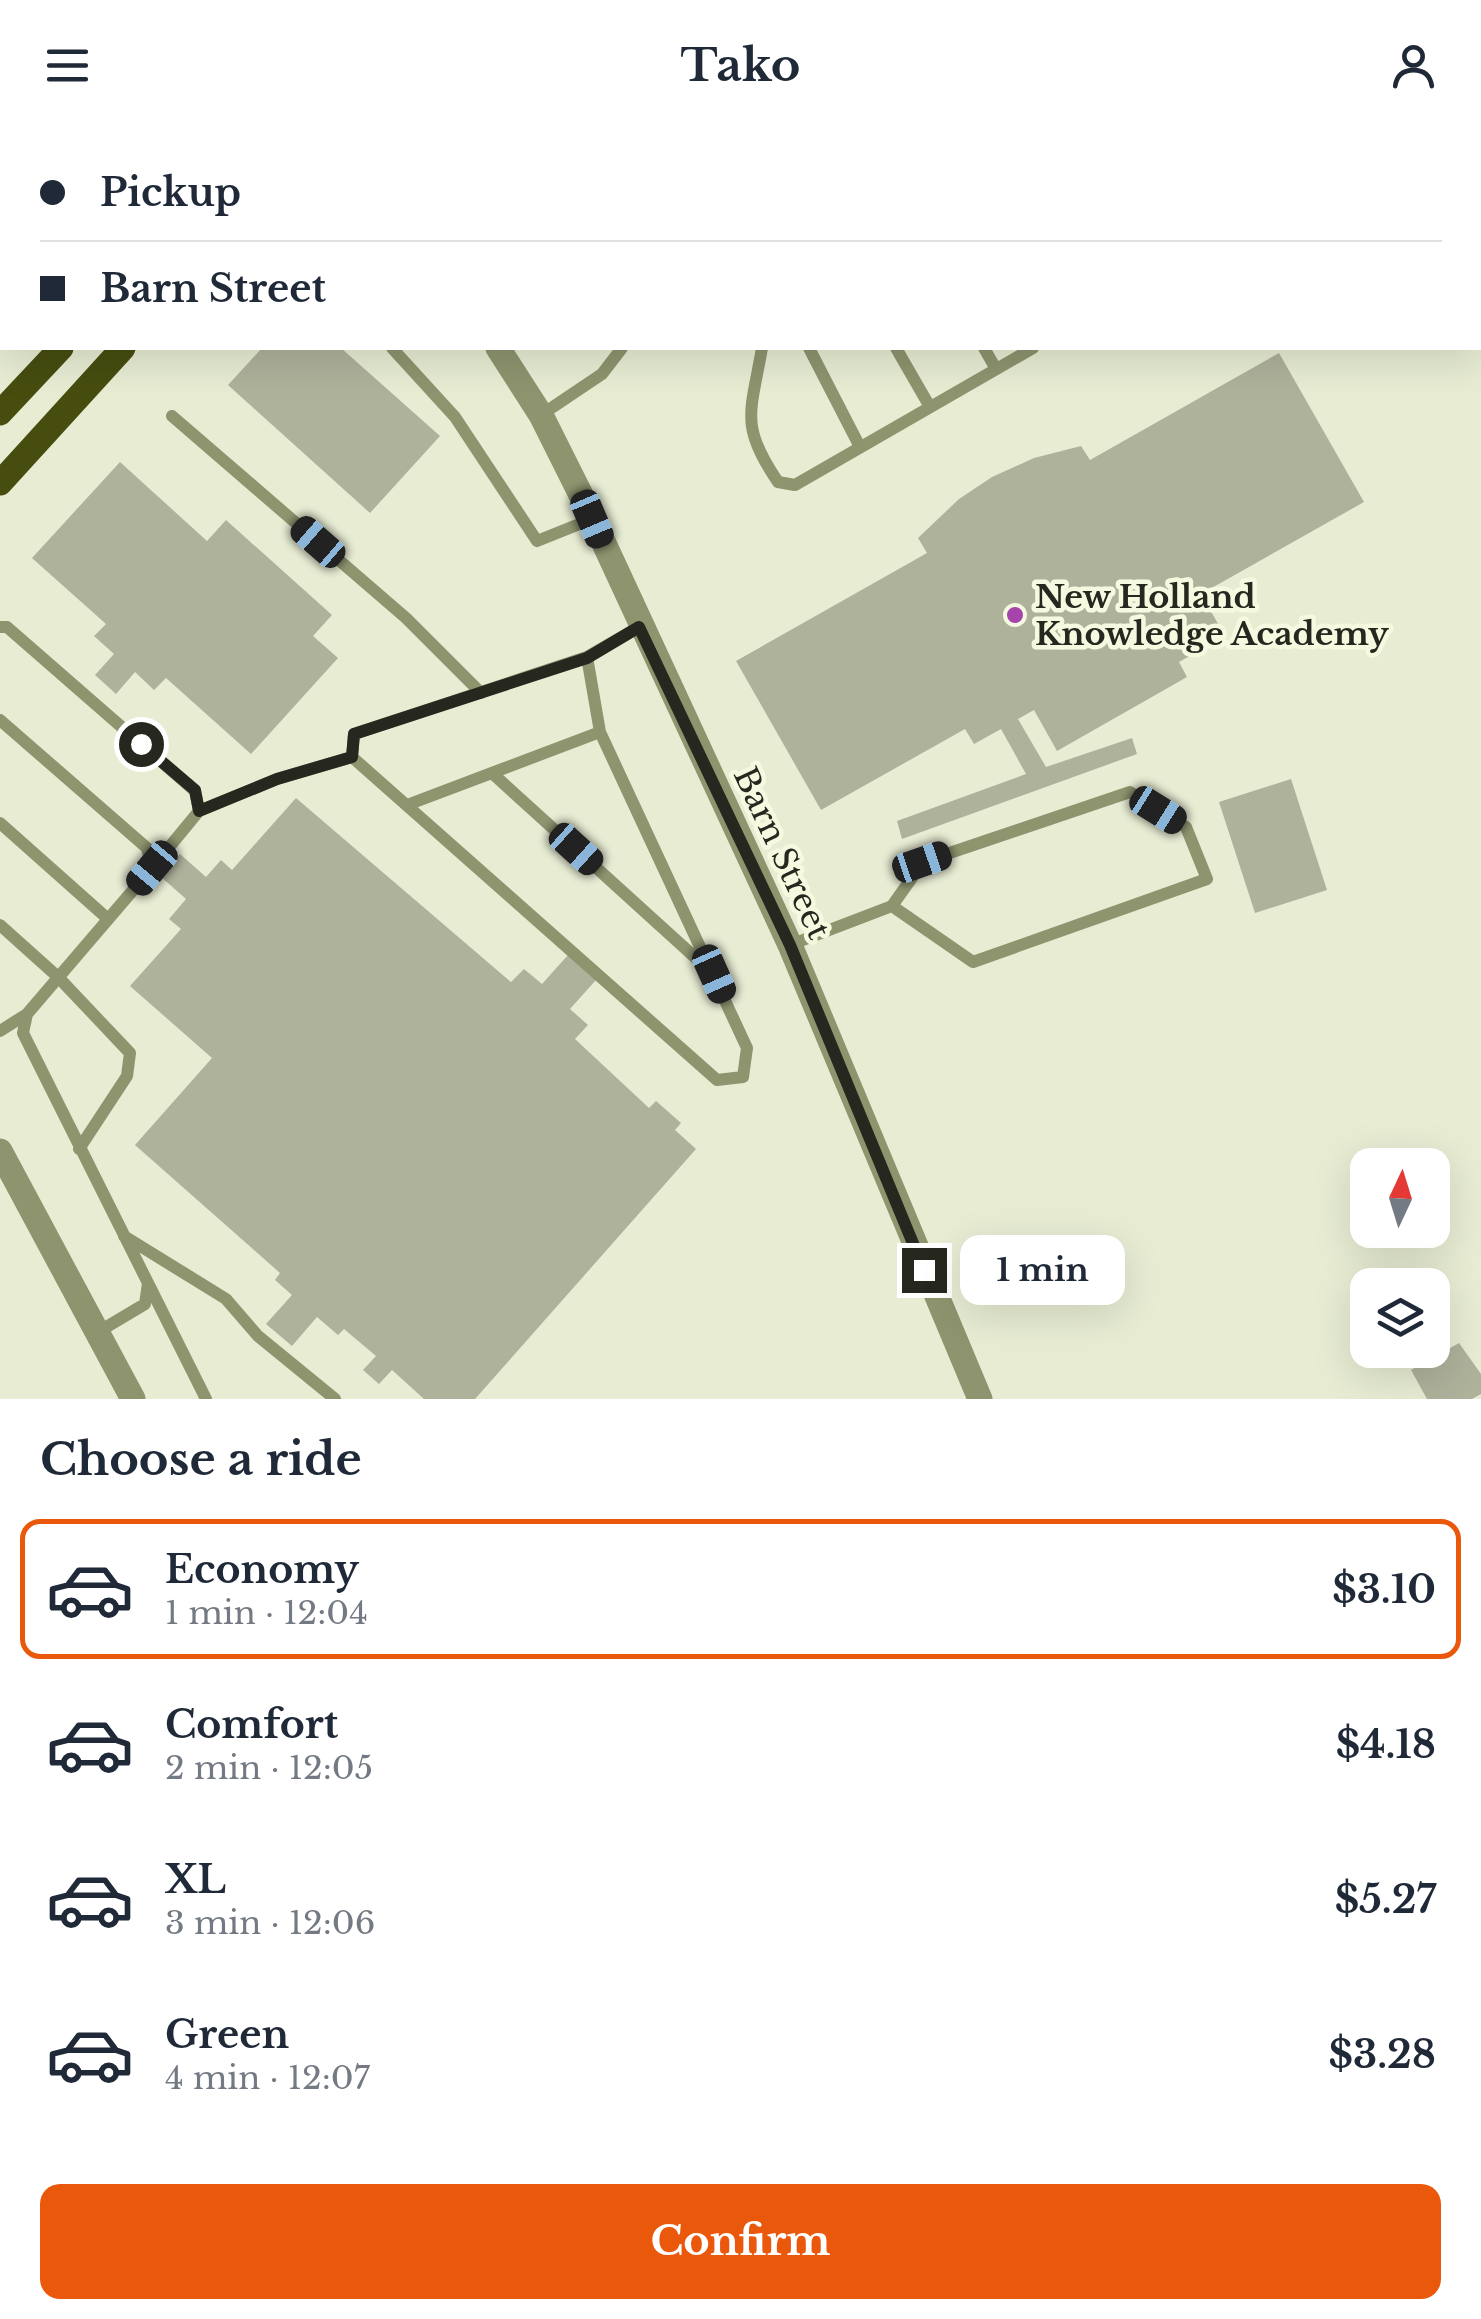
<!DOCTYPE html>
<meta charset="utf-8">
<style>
:root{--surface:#fff;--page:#f6f6f7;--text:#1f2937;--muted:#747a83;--line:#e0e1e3;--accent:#ea580c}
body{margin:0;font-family:"Libre Baskerville",serif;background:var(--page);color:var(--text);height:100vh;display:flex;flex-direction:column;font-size:38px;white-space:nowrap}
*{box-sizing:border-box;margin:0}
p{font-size:32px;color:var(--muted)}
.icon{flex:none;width:55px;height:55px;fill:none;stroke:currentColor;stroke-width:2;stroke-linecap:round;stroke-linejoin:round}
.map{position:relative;height:1269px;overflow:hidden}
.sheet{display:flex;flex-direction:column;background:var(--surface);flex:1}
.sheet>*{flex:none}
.top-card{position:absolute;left:0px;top:0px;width:1482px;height:220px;box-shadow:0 10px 40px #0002;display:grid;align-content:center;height:220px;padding:0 40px;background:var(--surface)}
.needle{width:65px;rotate:4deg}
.buttons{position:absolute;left:1350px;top:1018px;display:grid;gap:20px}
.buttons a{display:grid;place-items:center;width:100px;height:100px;border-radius:20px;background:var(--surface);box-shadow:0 10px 40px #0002;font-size:50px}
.end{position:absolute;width:45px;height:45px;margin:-22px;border:12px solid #26271e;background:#fff;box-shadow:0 0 0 5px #fff}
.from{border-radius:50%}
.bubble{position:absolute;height:70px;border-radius:20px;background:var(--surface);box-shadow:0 10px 40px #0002;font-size:32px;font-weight:700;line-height:70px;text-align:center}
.car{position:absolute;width:30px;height:60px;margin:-30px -15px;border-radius:12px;box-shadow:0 0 8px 2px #0007;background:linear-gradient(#222 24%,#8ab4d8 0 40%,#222 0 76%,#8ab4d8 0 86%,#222 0)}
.top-card b{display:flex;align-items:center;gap:35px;height:95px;font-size:38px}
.top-card b+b{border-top:2px solid var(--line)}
.top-card i{width:25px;height:25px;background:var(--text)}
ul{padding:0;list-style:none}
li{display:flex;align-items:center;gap:30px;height:140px;margin:0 20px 15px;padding:0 20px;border:5px solid transparent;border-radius:20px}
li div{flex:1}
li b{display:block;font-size:38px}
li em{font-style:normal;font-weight:700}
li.selected{border-color:var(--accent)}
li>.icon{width:90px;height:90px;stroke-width:1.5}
h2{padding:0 40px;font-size:45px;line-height:120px}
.primary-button{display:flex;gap:20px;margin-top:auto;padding:20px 40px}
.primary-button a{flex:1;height:115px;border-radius:20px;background:var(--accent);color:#fff;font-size:40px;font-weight:700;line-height:115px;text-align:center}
header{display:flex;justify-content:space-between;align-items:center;height:130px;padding:0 40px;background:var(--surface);font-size:45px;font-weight:700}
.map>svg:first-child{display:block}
</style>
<header><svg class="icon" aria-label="menu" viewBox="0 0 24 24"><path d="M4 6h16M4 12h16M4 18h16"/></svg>Tako<svg class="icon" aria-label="person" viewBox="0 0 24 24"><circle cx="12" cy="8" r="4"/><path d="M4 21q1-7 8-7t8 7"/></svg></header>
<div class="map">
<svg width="1481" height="1269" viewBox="0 0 1481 1269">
<rect width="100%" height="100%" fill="#e7ecd3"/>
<path fill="#aeb29b" d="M 262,218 L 341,218 L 440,306 L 370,383 L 228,255 Z
M 1279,223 L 1364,372 L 1201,464 L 1225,506 L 1179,532 L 1187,547 L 1057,621 L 1034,580 L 1018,589 L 1046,637 L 1132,608 L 1137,624 L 902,709 L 897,691 L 1026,644 L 1001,599 L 974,614 L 965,599 L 821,680 L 736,531 L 927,423 L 918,408 L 959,369 L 992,347 L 1034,328 L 1081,316 L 1090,330 Z
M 120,332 L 207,411 L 226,390 L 332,485 L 313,506 L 338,528 L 251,624 L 166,548 L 154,560 L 135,542 L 116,564 L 95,545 L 114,524 L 94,506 L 106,494 L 32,428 Z
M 1291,649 L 1327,760 L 1255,783 L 1219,672 Z
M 296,668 L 511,852 L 524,839 L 542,854 L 568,825 L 596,850 L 570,879 L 588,895 L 575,909 L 649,978 L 656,971 L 681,993 L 675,1000 L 696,1019 L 475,1269 L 424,1269 L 392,1240 L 379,1254 L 363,1240 L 376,1226 L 344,1199 L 338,1205 L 317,1187 L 292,1216 L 266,1194 L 292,1165 L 275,1150 L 280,1143 L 135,1015 L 212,928 L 130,856 L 181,799 L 169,789 L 186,769 L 160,746 L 180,724 L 206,747 L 221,730 L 232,740 Z
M 1459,1213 L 1481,1244 L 1481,1264 L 1472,1269 L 1427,1269 L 1411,1240 Z"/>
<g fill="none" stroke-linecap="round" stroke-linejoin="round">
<path stroke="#8d946e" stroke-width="12" d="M 592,0 L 592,2
M 787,0 L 787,2
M 134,2 L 134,0
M 887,2 L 888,0
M 0,164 L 2,162
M 392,218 L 455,287 L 537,411 L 592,389
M 762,218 C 751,282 739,295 778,352 L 795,355 L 1033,218
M 809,218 L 860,317
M 896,218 L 930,277
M 984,218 L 996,239
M 541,285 L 602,244 L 622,218
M 172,286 L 406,488 L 481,563
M 0,497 L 7,497 L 195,661 L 199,681 L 152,738
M 587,527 L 600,602 L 747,918 L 743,947 L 717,950 L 352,627 L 354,604 L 587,527 L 639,497
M 0,590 L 147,718 L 152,738 L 27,884 L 23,903 L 148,1153 L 145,1174 L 98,1202
M 492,643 L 709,840
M 407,675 L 600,602
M 199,681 L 277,649 L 352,627
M 0,693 L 108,789
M 0,795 L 58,847 L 130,923 L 127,946 L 79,1019
M 790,815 L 892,776 L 923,732 L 1130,662 L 1186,697 L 1207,749 L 973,832 L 892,776
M 0,901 L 27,884
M 124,1106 L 226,1169 L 258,1206 L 335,1269
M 148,1153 L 206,1269"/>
<path stroke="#8d946e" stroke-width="25" d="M 341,0 L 344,2
M 498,218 L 541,285 L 589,381 L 790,815 L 980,1269
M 0,1021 L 133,1269"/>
<path stroke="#464d0f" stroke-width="25" d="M 252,2 L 254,0
M 314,2 L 316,0
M 0,283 L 61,218
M 0,353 L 123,218"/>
</g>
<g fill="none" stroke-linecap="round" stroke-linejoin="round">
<path stroke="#26271e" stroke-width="12" d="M 141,614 L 195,660 L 199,681 L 277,649 L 352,627 L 354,604 L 587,528 L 639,497 L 790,815 L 924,1140"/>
</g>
<circle fill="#a744ab" stroke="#f4f9e0" stroke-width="4" cx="1015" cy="485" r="10"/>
<g text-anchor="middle" stroke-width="9" stroke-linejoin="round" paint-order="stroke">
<g font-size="32" font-weight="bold" fill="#26271e" stroke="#f4f9e0" text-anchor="start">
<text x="1035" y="478">New Holland<tspan x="1035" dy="37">Knowledge Academy</tspan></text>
</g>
<g font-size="32" fill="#26271e" stroke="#f4f9e0">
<text transform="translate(782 723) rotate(65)" y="11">Barn Street</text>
</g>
</g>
</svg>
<div class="buttons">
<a><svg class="needle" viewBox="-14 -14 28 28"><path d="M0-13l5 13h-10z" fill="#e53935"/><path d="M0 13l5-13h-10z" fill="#747a83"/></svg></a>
<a><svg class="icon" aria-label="layers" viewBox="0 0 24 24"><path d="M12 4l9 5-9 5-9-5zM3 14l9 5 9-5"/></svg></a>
</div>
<i class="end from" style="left:141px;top:614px"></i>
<i class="end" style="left:924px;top:1140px"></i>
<div class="bubble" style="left:960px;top:1105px;width:165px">1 min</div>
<i class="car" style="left:592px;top:389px;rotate:157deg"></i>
<i class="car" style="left:318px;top:412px;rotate:311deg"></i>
<i class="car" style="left:1158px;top:680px;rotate:122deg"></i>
<i class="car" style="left:576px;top:719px;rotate:132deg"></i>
<i class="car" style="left:922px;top:732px;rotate:71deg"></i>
<i class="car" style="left:152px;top:738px;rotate:220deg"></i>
<i class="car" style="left:714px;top:844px;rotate:156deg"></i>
<div class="top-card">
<b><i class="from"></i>Pickup</b>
<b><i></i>Barn Street</b>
</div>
</div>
<section class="sheet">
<h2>Choose a ride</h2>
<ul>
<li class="selected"><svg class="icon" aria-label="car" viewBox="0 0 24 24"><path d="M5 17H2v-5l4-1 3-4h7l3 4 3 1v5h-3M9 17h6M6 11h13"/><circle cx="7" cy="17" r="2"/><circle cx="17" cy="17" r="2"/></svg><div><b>Economy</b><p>1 min · 12:04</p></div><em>$3.10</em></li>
<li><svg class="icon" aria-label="car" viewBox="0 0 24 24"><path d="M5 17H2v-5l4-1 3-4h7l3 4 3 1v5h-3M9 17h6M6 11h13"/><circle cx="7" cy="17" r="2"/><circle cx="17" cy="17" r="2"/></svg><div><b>Comfort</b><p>2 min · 12:05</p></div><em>$4.18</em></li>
<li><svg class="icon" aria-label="car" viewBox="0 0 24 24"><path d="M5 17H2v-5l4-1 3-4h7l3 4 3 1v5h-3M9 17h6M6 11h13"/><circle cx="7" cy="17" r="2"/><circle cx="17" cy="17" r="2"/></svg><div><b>XL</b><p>3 min · 12:06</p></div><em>$5.27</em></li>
<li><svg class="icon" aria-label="car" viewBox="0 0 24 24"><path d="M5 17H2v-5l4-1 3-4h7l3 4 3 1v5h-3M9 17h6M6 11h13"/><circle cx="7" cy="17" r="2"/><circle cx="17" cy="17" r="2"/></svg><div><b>Green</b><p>4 min · 12:07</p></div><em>$3.28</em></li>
</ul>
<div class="primary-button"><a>Confirm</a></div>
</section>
